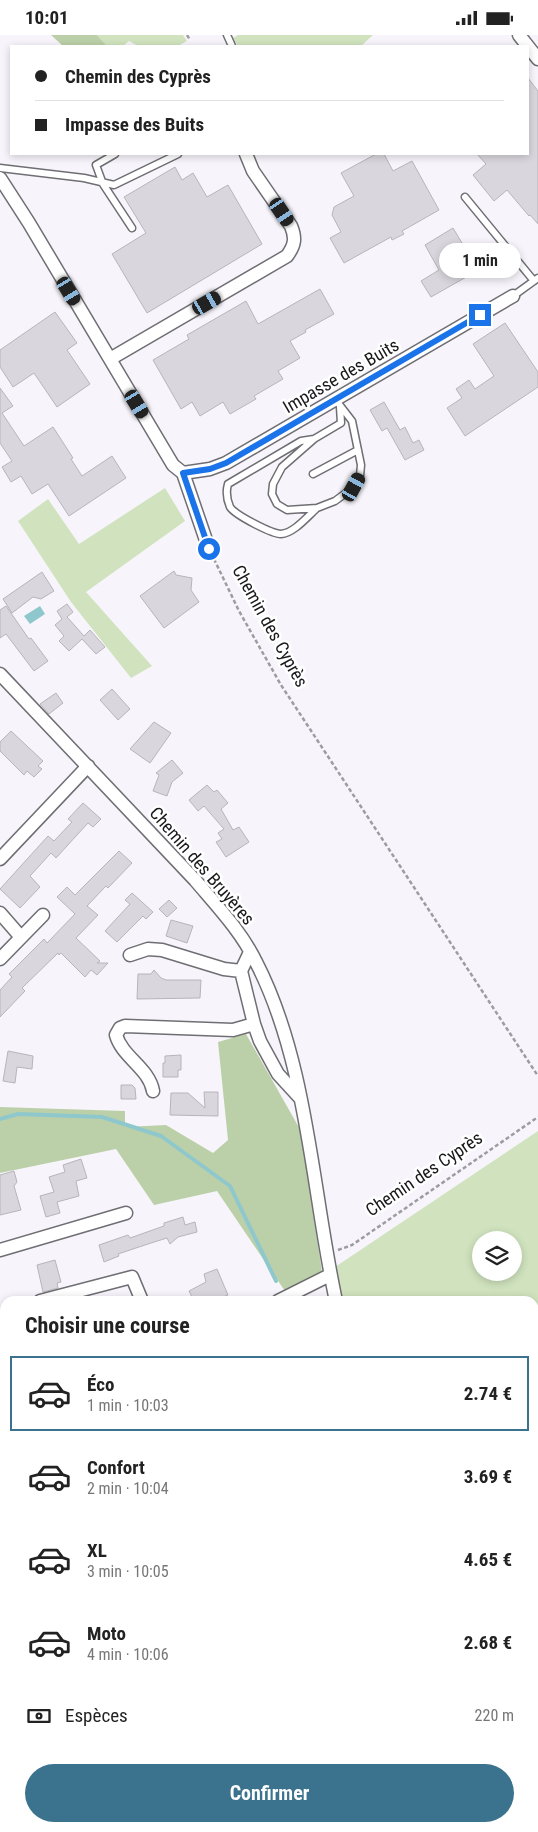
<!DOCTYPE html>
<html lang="fr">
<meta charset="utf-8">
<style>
:root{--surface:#fff;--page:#f6f6f6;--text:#222;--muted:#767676;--line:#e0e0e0;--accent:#3b728d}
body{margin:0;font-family:"Roboto Condensed",sans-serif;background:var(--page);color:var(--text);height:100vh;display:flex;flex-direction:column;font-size:19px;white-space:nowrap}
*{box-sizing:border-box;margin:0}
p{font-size:16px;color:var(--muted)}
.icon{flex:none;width:28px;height:28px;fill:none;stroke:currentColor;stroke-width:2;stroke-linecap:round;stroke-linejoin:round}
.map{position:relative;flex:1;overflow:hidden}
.panel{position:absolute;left:0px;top:1261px;width:539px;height:536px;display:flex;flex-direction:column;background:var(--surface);border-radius:15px 15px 0 0;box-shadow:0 2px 8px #0003}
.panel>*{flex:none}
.guide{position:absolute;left:10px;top:10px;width:519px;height:110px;border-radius:0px;box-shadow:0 2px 8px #0003;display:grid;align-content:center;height:110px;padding:0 25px;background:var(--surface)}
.controls{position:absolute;left:472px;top:1196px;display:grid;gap:10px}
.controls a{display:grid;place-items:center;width:50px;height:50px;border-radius:50%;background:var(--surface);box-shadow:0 2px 8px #0003;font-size:25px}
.end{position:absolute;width:22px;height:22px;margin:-11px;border:6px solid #1a73e8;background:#fff;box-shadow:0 0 0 2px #fff}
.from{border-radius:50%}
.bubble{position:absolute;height:35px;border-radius:18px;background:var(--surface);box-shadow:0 2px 8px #0003;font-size:16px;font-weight:700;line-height:35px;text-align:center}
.car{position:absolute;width:15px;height:30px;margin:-15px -8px;border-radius:6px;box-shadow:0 0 4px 1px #0007;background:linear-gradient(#222 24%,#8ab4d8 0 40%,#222 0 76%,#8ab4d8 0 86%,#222 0)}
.guide b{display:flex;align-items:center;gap:18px;height:48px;font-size:19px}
.guide b+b{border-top:1px solid var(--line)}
.guide i{width:12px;height:12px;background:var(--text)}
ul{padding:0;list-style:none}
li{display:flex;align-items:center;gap:15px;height:75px;margin:0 10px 8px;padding:0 15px;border:2px solid transparent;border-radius:0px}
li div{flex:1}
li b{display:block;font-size:19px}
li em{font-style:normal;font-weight:700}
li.on{border-color:var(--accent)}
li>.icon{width:45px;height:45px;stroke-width:1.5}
h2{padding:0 25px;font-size:22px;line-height:60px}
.pay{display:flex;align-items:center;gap:12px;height:55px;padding:0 25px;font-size:19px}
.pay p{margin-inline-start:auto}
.cta{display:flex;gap:10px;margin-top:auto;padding:10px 25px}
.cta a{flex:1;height:58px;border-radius:30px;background:var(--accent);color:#fff;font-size:20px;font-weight:700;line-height:58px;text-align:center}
.status{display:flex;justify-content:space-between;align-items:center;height:35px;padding:0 25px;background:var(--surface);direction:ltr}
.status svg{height:14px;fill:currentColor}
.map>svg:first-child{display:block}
</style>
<div class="status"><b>10:01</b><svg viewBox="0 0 49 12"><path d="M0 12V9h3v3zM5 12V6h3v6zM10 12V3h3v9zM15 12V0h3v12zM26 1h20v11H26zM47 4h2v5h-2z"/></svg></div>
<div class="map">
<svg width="538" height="1797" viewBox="0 0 538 1797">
<rect width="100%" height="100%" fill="#f7f5fb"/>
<path fill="#d0e3be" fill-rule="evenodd" d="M 97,0 L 183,0 L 187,6 L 178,11 L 138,11 L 129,6 L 123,11 L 107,11 Z
M 238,0 L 373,0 L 361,11 L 238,11 L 233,3 Z
M 165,453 L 185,486 L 86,557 L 152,631 L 131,643 L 71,567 L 18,486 L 48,464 L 79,509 Z
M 538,1096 L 538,1418 L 534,1421 L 534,1266 L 342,1266 L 335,1232 ZM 481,1205 L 514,1205 L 514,1238 L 481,1238 Z
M 5,1394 L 5,1792 L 413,1793 L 406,1797 L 0,1797 L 0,1396 Z"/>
<path fill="#bbd0a8" d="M 51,0 L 97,0 L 107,11 L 63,11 Z
M 246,999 L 301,1096 L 322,1237 L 287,1259 L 217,1156 L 154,1170 L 116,1114 L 0,1138 L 0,1072 L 125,1076 L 125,1092 L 166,1090 L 213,1118 L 228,1105 L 218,1007 Z"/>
<path fill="#8fc8cc" d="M 40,571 L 45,579 L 30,589 L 24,581 Z"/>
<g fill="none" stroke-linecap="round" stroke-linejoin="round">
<path stroke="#8fc8cc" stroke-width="4" d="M 0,1084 L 18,1079 L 102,1082 L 161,1101 L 230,1151 L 276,1246"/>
</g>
<path fill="#d9d7dd" stroke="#b7b5ba" d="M 528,43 L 538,56 L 538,189 L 530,180 L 529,181 L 507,155 L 494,166 L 473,140 L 486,129 L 477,119 L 528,119 Z
M 376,119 L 384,119 L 393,136 L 412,126 L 439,175 L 402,196 L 404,199 L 392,205 L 391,202 L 344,228 L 330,203 L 341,197 L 332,180 L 334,172 L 354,161 L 341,138 Z
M 175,132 L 182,145 L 193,138 L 207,162 L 228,150 L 262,209 L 147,278 L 112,219 L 146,198 L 124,162 Z
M 453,193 L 468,218 L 459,224 L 468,241 L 431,262 L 421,246 L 439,235 L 425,210 Z
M 320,254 L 334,279 L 305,295 L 306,297 L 290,306 L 300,323 L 278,336 L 283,344 L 254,361 L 256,364 L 230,379 L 223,367 L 200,381 L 192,367 L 181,374 L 153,325 L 189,304 L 187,300 L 246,266 L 258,289 Z
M 55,277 L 77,308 L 67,315 L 90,349 L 57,372 L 34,338 L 13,352 L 0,332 L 0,315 Z
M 505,288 L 538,337 L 538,352 L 465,401 L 447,373 L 462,363 L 456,354 L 469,345 L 475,354 L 494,341 L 473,309 Z
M 0,353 L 13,371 L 2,378 L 24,411 L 53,392 L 73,423 L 71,424 L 82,441 L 112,421 L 126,443 L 69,481 L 48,449 L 32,459 L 21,441 L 11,447 L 2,432 L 12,426 L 0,408 Z
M 384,367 L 400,395 L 405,392 L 413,408 L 419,405 L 424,415 L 405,425 L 387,393 L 382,396 L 370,375 Z
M 174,536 L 176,540 L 192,543 L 191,555 L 199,567 L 164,593 L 140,561 Z
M 42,537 L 54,556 L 41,564 L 33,562 L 12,578 L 3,564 Z
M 67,569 L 73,577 L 67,582 L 84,601 L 90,595 L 105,612 L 96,619 L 82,604 L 69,616 L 59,606 L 64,601 L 55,590 L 62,584 L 57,576 Z
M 6,571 L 29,604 L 31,603 L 48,626 L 34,636 L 6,599 L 0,603 L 0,575 Z
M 112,654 L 130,674 L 118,685 L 100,665 Z
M 56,658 L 63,668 L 49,679 L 40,669 Z
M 154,687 L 171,698 L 150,728 L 130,714 Z
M 11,696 L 43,726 L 38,731 L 42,734 L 34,742 L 27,736 L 24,740 L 0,716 L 0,707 Z
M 172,725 L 183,738 L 172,747 L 167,761 L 153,756 L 159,740 L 156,738 Z
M 207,750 L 214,757 L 217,755 L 228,768 L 221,774 L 233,795 L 239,792 L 249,807 L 226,822 L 216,807 L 222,804 L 218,798 L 224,794 L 204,771 L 198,776 L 189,765 Z
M 83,768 L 101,784 L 93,792 L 88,788 L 56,823 L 51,818 L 30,841 L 40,852 L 20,873 L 0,854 L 48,801 L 54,806 L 72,787 L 68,784 Z
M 119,816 L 132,828 L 108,853 L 106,851 L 87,871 L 98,880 L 76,903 L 100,926 L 97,928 L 108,928 L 97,940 L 91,935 L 85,942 L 61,918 L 59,920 L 58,918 L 22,953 L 25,956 L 0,982 L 0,955 L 12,942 L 9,939 L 44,904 L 47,908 L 75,879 L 57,862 L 67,852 L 75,860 Z
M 132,858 L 153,877 L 146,884 L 143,881 L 117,907 L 105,896 L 130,869 L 125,865 Z
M 169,865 L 177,873 L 167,882 L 159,874 Z
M 171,885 L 193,891 L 187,908 L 166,901 Z
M 154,935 L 161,943 L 166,945 L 201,945 L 200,963 L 137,964 L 138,939 L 151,939 Z
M 8,1016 L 33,1021 L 32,1034 L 17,1032 L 15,1048 L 3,1046 Z
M 181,1020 L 181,1035 L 178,1035 L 178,1042 L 163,1042 L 163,1028 L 165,1028 L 165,1021 Z
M 121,1050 L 132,1050 L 135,1053 L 136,1064 L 121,1064 Z
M 204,1057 L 218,1057 L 218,1081 L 170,1080 L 171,1058 L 188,1058 L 205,1073 Z
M 81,1124 L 87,1143 L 76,1146 L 79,1161 L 57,1167 L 60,1178 L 46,1182 L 40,1161 L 54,1157 L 49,1142 L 65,1137 L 63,1130 Z
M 14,1136 L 17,1147 L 14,1151 L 21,1175 L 0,1180 L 0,1140 Z
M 183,1182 L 185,1190 L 195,1187 L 197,1197 L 178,1202 L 170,1209 L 167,1203 L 151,1208 L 118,1219 L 119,1221 L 104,1227 L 99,1210 L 128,1200 L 130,1203 L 164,1191 L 164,1188 Z
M 55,1225 L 61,1247 L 57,1248 L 58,1253 L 43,1257 L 37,1230 Z
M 217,1234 L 228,1260 L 213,1266 L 194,1266 L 189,1256 L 206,1247 L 204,1239 Z"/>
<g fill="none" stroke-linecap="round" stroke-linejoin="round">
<defs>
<path id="lane" d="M 227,0 L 232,11
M 115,119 L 96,130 L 103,149 L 132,193
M 0,133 L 84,143 L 114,150 L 178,119
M 465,162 L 534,246
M 513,261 L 538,243
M 335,364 L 352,386 L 361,430 L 360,441 L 354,452 L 335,466 L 317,473 L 287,475 L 277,469 L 272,459 L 273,449 L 282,432 L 314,404 L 341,388 L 340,372
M 314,404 L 301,406 L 228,449 C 226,456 227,465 230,472 C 235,480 272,499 281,499 C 294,498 307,482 316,474
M 313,439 L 358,415"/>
<path id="street" d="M 519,0 L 538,24
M 0,143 L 29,188 L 173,430 L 183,438 L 209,514
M 110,324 L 287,221 C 295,210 296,203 291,191 L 253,136 L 246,119
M 183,438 L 210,434 L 226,428 L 513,261
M 0,639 L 195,845 C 217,871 241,896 256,927 C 308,1028 312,1156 336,1266
M 0,824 L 88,731
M 0,878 L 20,901
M 250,917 L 241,936 L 254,989 L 260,1006 L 278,1039 L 300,1063
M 130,920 L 148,914 L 162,915 L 224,934 L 241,936
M 0,924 L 43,880
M 153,1056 C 149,1033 122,1022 116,1000 L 120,993 L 125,991 L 233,995 L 254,989
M 0,1215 L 126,1178
M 40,1266 L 132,1242 L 142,1266
M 278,1266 L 330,1240
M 0,1374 L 5,1376
M 451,1792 L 452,1797"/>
</defs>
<use href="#lane" stroke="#6f6e73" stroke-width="9"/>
<use href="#street" stroke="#6f6e73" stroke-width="15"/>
<path stroke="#9d9ca0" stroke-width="2.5" stroke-dasharray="4 2.5" stroke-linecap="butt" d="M 187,0 L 190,5
M 214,524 L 239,576 L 281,650 L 538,1041
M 338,1215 L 352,1210 L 538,1082"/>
<use href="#lane" stroke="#fff" stroke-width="6"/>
<use href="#street" stroke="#fff" stroke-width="12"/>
</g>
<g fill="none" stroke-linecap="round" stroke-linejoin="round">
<path stroke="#1a73e8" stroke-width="6" d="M 209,514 L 183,438 L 210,434 L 226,428 L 480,280"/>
</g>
<g text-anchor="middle" stroke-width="5" stroke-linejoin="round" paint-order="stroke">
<g font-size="18" fill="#19181a" stroke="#fff">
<text transform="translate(341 341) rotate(-30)" y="6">Impasse des Buits</text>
<text transform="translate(270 591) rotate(61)" y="6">Chemin des Cyprès</text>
<text transform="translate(202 831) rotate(49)" y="6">Chemin des Bruyères</text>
<text transform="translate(424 1139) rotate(-34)" y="6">Chemin des Cyprès</text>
</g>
</g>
</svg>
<div class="controls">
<a><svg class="icon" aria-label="layers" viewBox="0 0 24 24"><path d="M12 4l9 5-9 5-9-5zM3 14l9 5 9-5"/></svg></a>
</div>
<i class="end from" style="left:209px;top:514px"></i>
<i class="end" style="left:480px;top:280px"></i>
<div class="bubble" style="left:439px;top:208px;width:82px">1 min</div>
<i class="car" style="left:282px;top:177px;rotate:146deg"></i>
<i class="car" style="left:69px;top:256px;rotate:149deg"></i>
<i class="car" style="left:207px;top:268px;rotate:60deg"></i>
<i class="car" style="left:137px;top:369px;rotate:149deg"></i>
<i class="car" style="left:354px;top:452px;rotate:29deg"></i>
<div class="guide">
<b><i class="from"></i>Chemin des Cyprès</b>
<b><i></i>Impasse des Buits</b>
</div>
<section class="panel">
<h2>Choisir une course</h2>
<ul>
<li class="on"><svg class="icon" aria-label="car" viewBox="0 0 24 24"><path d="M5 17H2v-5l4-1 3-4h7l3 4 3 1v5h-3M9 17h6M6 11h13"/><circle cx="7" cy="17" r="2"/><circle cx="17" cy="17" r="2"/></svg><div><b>Éco</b><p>1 min · 10:03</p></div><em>2.74 €</em></li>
<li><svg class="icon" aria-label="car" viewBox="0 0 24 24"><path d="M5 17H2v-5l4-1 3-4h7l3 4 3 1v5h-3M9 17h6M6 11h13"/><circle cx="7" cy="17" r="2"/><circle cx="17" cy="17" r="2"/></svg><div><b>Confort</b><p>2 min · 10:04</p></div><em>3.69 €</em></li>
<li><svg class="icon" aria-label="car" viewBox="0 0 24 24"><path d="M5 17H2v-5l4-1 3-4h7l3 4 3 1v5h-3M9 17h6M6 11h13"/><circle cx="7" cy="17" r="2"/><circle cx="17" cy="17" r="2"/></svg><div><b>XL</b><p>3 min · 10:05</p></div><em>4.65 €</em></li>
<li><svg class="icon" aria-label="car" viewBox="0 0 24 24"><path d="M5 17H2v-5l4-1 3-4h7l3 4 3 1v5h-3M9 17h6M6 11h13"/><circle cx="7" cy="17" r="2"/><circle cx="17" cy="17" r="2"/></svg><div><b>Moto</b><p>4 min · 10:06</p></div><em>2.68 €</em></li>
</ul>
<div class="pay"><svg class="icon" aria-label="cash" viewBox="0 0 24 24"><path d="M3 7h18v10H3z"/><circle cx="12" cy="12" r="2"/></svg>Espèces<p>220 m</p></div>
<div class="cta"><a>Confirmer</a></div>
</section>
</div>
